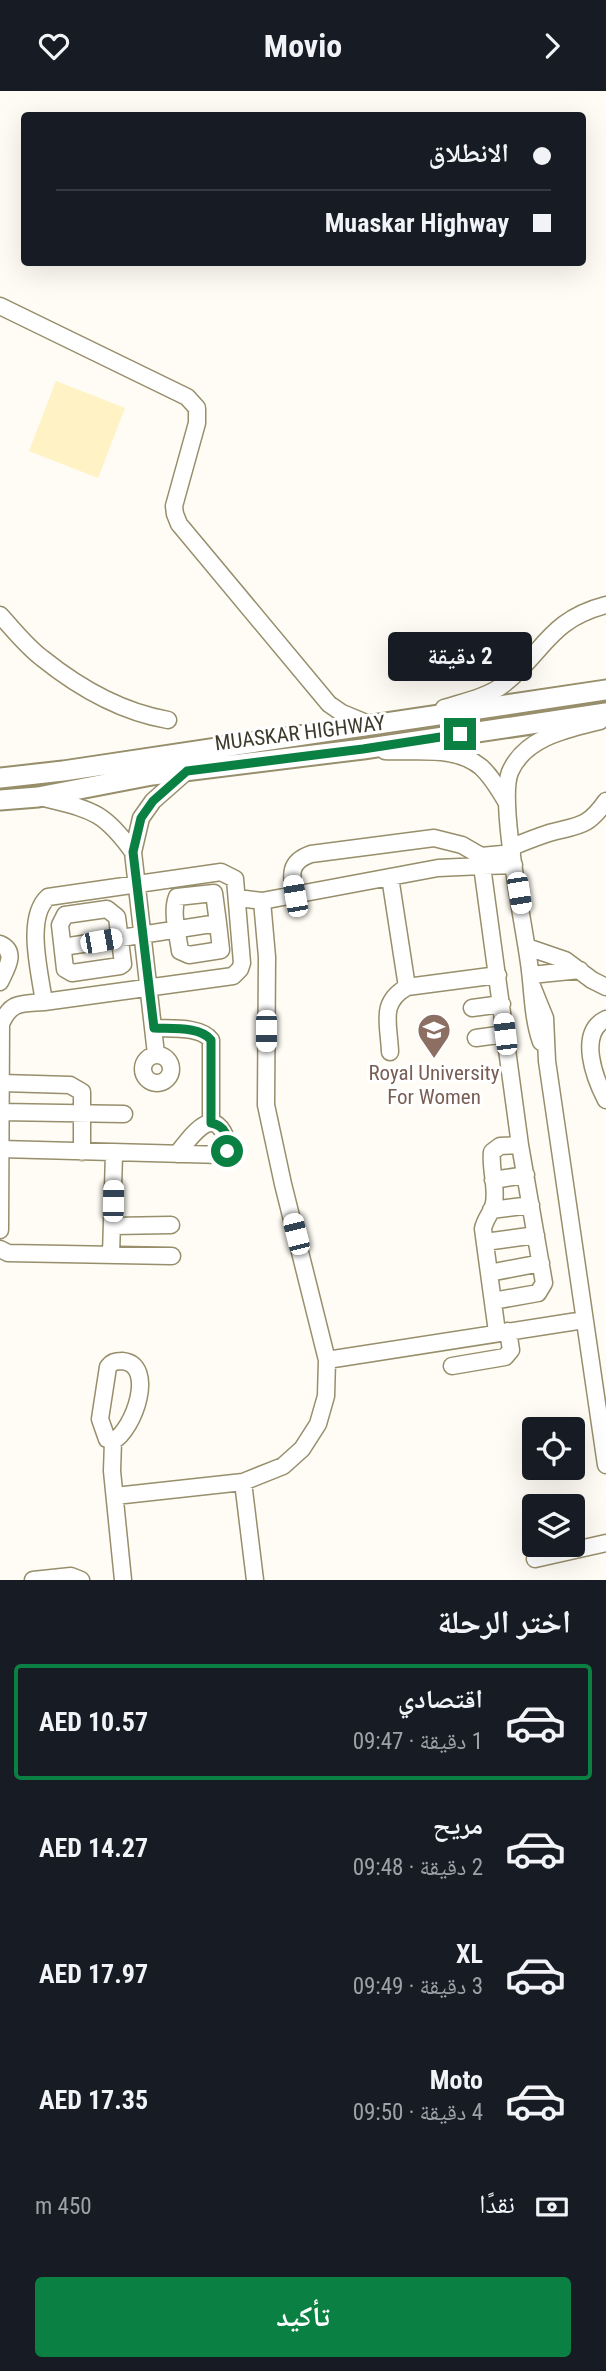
<!DOCTYPE html>
<html lang="ar">
<meta charset="utf-8">
<style>
:root{--surface:#171b24;--page:#242831;--text:#f1f3f6;--muted:#9ea1a6;--line:#363941;--accent:#0b8043}
body{margin:0;font-family:"Roboto Condensed","Noto Naskh Arabic",sans-serif;background:var(--page);color:var(--text);direction:rtl;height:100vh;display:flex;flex-direction:column;font-size:26px;white-space:nowrap}
*{box-sizing:border-box;margin:0}
p{font-size:23px;color:var(--muted)}
.icon{flex:none;width:38px;height:38px;fill:none;stroke:currentColor;stroke-width:2;stroke-linecap:round;stroke-linejoin:round}
.map{position:relative;height:1489px;overflow:hidden;direction:ltr}
.panel{display:flex;flex-direction:column;background:var(--surface);flex:1}
.panel>*{flex:none}
.top-card{position:absolute;left:21px;top:21px;width:565px;height:154px;border-radius:7px;box-shadow:0 7px 28px #0002;direction:rtl;display:grid;align-content:center;height:154px;padding:0 35px;background:var(--surface)}
.controls{position:absolute;left:522px;top:1326px;display:grid;gap:14px}
.controls a{display:grid;place-items:center;width:63px;height:63px;border-radius:7px;background:var(--surface);box-shadow:0 7px 28px #0002;font-size:35px}
.end{position:absolute;width:32px;height:32px;margin:-16px;border:9px solid #0b8043;background:#fff;box-shadow:0 0 0 4px #fff}
.from{border-radius:50%}
.bubble{position:absolute;height:49px;border-radius:7px;background:var(--surface);box-shadow:0 7px 28px #0002;font-size:23px;font-weight:700;line-height:49px;text-align:center;direction:rtl}
.car{position:absolute;width:21px;height:42px;margin:-21px -10px;border-radius:9px;box-shadow:0 0 5px 2px #0007;background:linear-gradient(#fff 24%,#345 0 40%,#fff 0 76%,#345 0 86%,#fff 0)}
.top-card b{display:flex;align-items:center;gap:24px;height:66px;font-size:26px}
.top-card b+b{border-top:2px solid var(--line)}
.top-card i{width:18px;height:18px;background:var(--text)}
ul{padding:0;list-style:none}
li{display:flex;align-items:center;gap:21px;height:116px;margin:0 14px 10px;padding:0 21px;border:4px solid transparent;border-radius:7px}
li div{flex:1}
li b{display:block;font-size:26px}
li em{font-style:normal;font-weight:700}
li.selected{border-color:var(--accent)}
li>.icon{width:63px;height:63px;stroke-width:1.5}
h2{padding:0 35px;font-size:32px;line-height:84px}
.pay{display:flex;align-items:center;gap:18px;height:77px;padding:0 35px;font-size:26px}
.pay p{margin-inline-start:auto}
.cta{display:flex;gap:14px;margin-top:auto;padding:14px 35px}
.cta a{flex:1;height:80px;border-radius:7px;background:var(--accent);color:#fff;font-size:28px;font-weight:700;line-height:80px;text-align:center}
header{display:flex;justify-content:space-between;align-items:center;height:91px;padding:0 35px;background:var(--surface);font-size:32px;font-weight:700}
.map>svg:first-child{display:block}
</style>
<header><svg class="icon" aria-label="forward" viewBox="0 0 24 24"><path d="M9 5l7 7-7 7"/></svg>Movio<svg class="icon" aria-label="heart" viewBox="0 0 24 24"><path d="M12 20l-8-8c-3-5 5-10 8-4 3-6 11-1 8 4z"/></svg></header>
<div class="map">
<svg width="606" height="1489" viewBox="0 0 606 1489">
<rect width="100%" height="100%" fill="#fefcf4"/>
<path fill="#fff2c5" d="M 56,290 L 125,317 L 98,387 L 29,360 Z"/>
<g fill="none" stroke-linecap="round" stroke-linejoin="round">
<defs>
<path id="minor" d="M 0,215 L 187,306 L 197,317 L 197,332 L 174,415 L 175,423 L 179,433 L 329,613 L 342,622 L 371,634
M 0,524 C 13,538 26,555 42,567 C 78,596 122,621 168,629
M 444,617 C 463,611 488,606 504,593 C 545,560 549,529 606,514
M 385,660 C 416,662 455,654 481,676 C 492,686 500,700 507,712
M 40,706 C 90,719 102,718 133,761
M 512,756 C 524,751 537,746 549,742 C 579,734 587,737 606,710
M 514,774 L 482,775 L 520,1054
M 390,786 L 407,896 C 379,912 389,932 390,961
M 295,805 C 291,784 288,771 311,763 L 434,747 L 462,754 L 481,765 L 512,762
M 262,810 L 438,777 L 482,775 L 481,767
M 107,818 L 117,826 L 123,873 L 120,875 L 72,882 L 65,878 L 60,834 L 65,824 Z
M 0,853 C 18,861 6,878 0,891
M 63,856 L 218,832 L 221,859 L 189,864 L 180,860 C 178,844 171,821 177,806 L 214,802 L 218,832
M 527,856 L 565,869 L 592,889 L 606,896
M 531,884 L 580,879
M 532,895 L 545,927 L 547,970 L 606,1374
M 407,896 L 498,884
M 472,917 L 502,913
M 606,928 C 577,942 595,988 606,1009
M 154,937 C 171,938 200,935 211,949 L 211,1032
M 476,947 L 505,943
M 541,951 C 532,925 533,899 529,872 C 524,834 498,710 510,681 C 525,646 568,638 600,630
M 156,963 L 133,761 L 141,727 L 153,710 L 187,680
M143 978a14 14 0 1 1 28 0a14 14 0 1 1-28 0Z
M 2,992 L 70,994 L 82,1001 L 82,1061
M 1,1021 L 124,1023
M 1,1058 L 223,1064 L 228,1053 C 215,1010 193,1043 177,1063
M 493,1089 L 526,1084
M 491,1119 L 531,1114
M 112,1135 L 171,1134
M 0,1139 L 1,933 C 11,910 21,913 44,911 L 233,885 L 240,878 L 242,872 L 235,788 L 221,781 L 48,806 C 25,827 40,882 44,911
M 485,1151 L 536,1144
M 0,1158 L 8,1162 L 172,1165
M 111,1164 L 114,1063
M 489,1182 L 541,1172
M 493,1210 L 538,1202 L 544,1192 L 520,1054 L 500,1055 L 492,1061 C 490,1077 497,1096 494,1112 C 492,1122 485,1127 483,1138 L 497,1241
M 327,1269 L 584,1229
M 452,1275 L 505,1266 L 511,1259 L 508,1240
M 113,1350 C 134,1339 157,1273 122,1270 C 115,1270 112,1271 108,1276 L 100,1328 L 107,1348 L 113,1350 L 112,1380 L 123,1489
M 243,1391 L 255,1489
M 115,1405 L 243,1391 L 283,1375 L 302,1358 L 318,1333 L 326,1305 L 327,1269 L 283,1093 L 266,1014 L 267,866 L 262,810 L 238,807
M 535,1468 L 606,1452
M 33,1489 L 71,1485 L 81,1489"/>
<path id="major" d="M 0,687 L 63,680 L 606,599
M 0,709 L 38,706 L 152,684 L 363,658 L 606,622"/>
</defs>
<use href="#minor" stroke="#978e6b" stroke-width="19"/>
<use href="#major" stroke="#978e6b" stroke-width="23"/>
<use href="#minor" stroke="#fff" stroke-width="16"/>
<use href="#major" stroke="#fff" stroke-width="19"/>
</g>
<g fill="none" stroke-linecap="round" stroke-linejoin="round">
<path stroke="#0b8043" stroke-width="9" d="M 227,1060 C 230,1047 225,1034 211,1032 L 211,949 C 200,935 171,938 154,937 L 133,761 L 141,727 L 153,710 L 187,680 L 363,658 L 460,643"/>
</g>
<defs>
<symbol id="university-pin" viewBox="-11 -11 22 30"><path d="M0 17L-7.5 6A9.5 9.5 0 1 1 7.5 6Z" fill="#8d6e63" stroke="#fff"/><path d="M0-5L7-2L0 1L-7-2ZM-4 1L0 2.5L4 1V4Q0 6-4 4Z" fill="#fff"/></symbol>
</defs>
<g fill-rule="evenodd">
<use href="#university-pin" x="415" y="920" width="38" height="52"/>
</g>
<g text-anchor="middle" stroke-width="6" stroke-linejoin="round" paint-order="stroke">
<g font-size="21" fill="#3e3a2c" stroke="#fff">
<text transform="translate(300 642) rotate(-7)" y="7">MUASKAR HIGHWAY</text>
</g>
<g font-size="21" fill="#785e54" stroke="#fff">
<text x="434" y="989">Royal University<tspan x="434" dy="24">For Women</tspan></text>
</g>
</g>
</svg>
<div class="controls">
<a><svg class="icon" aria-label="locate" viewBox="0 0 24 24"><circle cx="12" cy="12" r="6"/><path d="M12 2v4M12 18v4M2 12h4M18 12h4"/></svg></a>
<a><svg class="icon" aria-label="layers" viewBox="0 0 24 24"><path d="M12 4l9 5-9 5-9-5zM3 14l9 5 9-5"/></svg></a>
</div>
<i class="end from" style="left:227px;top:1060px"></i>
<i class="end" style="left:460px;top:643px"></i>
<div class="bubble" style="left:388px;top:541px;width:144px">2 دقيقة</div>
<i class="car" style="left:519px;top:802px;rotate:171deg"></i>
<i class="car" style="left:295px;top:805px;rotate:350deg"></i>
<i class="car" style="left:101px;top:850px;rotate:80deg"></i>
<i class="car" style="left:266px;top:940px;rotate:180deg"></i>
<i class="car" style="left:505px;top:943px;rotate:353deg"></i>
<i class="car" style="left:113px;top:1110px;rotate:1deg"></i>
<i class="car" style="left:296px;top:1143px;rotate:346deg"></i>
<div class="top-card">
<b><i class="from"></i>الانطلاق</b>
<b><i></i>Muaskar Highway</b>
</div>
</div>
<section class="panel">
<h2>اختر الرحلة</h2>
<ul>
<li class="selected"><svg class="icon" aria-label="car" viewBox="0 0 24 24"><path d="M5 17H2v-5l4-1 3-4h7l3 4 3 1v5h-3M9 17h6M6 11h13"/><circle cx="7" cy="17" r="2"/><circle cx="17" cy="17" r="2"/></svg><div><b>اقتصادي</b><p>1 دقيقة · 09:47</p></div><em>AED 10.57</em></li>
<li><svg class="icon" aria-label="car" viewBox="0 0 24 24"><path d="M5 17H2v-5l4-1 3-4h7l3 4 3 1v5h-3M9 17h6M6 11h13"/><circle cx="7" cy="17" r="2"/><circle cx="17" cy="17" r="2"/></svg><div><b>مريح</b><p>2 دقيقة · 09:48</p></div><em>AED 14.27</em></li>
<li><svg class="icon" aria-label="car" viewBox="0 0 24 24"><path d="M5 17H2v-5l4-1 3-4h7l3 4 3 1v5h-3M9 17h6M6 11h13"/><circle cx="7" cy="17" r="2"/><circle cx="17" cy="17" r="2"/></svg><div><b>XL</b><p>3 دقيقة · 09:49</p></div><em>AED 17.97</em></li>
<li><svg class="icon" aria-label="car" viewBox="0 0 24 24"><path d="M5 17H2v-5l4-1 3-4h7l3 4 3 1v5h-3M9 17h6M6 11h13"/><circle cx="7" cy="17" r="2"/><circle cx="17" cy="17" r="2"/></svg><div><b>Moto</b><p>4 دقيقة · 09:50</p></div><em>AED 17.35</em></li>
</ul>
<div class="pay"><svg class="icon" aria-label="cash" viewBox="0 0 24 24"><path d="M3 7h18v10H3z"/><circle cx="12" cy="12" r="2"/></svg>نقدًا<p>450 m</p></div>
<div class="cta"><a>تأكيد</a></div>
</section>
